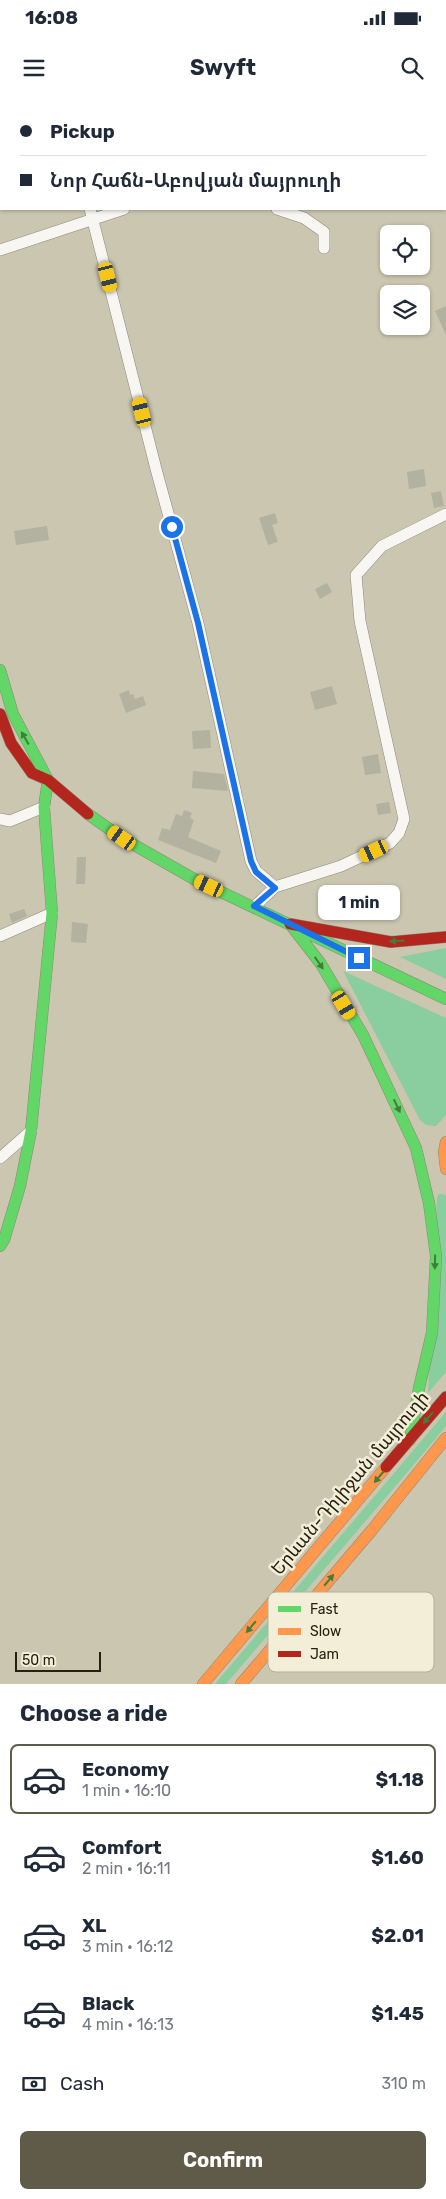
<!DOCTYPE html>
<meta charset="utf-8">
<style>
:root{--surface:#fff;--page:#f6f6f7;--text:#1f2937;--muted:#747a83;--line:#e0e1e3;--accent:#5f5b48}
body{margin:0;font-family:Rubik,"Noto Sans Armenian",sans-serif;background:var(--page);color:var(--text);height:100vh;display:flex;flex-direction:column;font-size:19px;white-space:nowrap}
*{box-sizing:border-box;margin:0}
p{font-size:16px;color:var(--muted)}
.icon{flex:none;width:28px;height:28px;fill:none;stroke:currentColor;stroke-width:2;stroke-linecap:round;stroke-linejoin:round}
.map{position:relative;height:1584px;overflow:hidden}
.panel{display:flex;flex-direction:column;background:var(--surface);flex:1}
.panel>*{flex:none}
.top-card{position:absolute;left:0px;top:0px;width:446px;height:110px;box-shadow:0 1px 4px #0004;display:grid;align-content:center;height:110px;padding:0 20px;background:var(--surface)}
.tools{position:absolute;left:380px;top:125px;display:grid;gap:10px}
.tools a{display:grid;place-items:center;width:50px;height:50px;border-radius:8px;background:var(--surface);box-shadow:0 1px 4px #0004;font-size:25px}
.scale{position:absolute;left:15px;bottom:12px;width:86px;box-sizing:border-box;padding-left:5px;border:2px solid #252111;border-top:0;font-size:14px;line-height:18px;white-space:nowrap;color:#252111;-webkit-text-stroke:4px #f2eed8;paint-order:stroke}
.end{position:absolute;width:22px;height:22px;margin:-11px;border:6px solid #1a73e8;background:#fff;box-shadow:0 0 0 2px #fff}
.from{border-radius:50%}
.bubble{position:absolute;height:35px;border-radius:8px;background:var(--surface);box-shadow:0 1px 4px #0004;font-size:16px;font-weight:700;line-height:35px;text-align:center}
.car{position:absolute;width:15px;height:30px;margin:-15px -8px;border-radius:6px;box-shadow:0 0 4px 1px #0007;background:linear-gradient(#f5c518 24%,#345 0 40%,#f5c518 0 76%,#345 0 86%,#f5c518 0)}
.top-card b{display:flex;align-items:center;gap:18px;height:48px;font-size:19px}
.top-card b+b{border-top:1px solid var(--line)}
.top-card i{width:12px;height:12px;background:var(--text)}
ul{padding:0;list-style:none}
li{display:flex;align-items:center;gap:15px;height:70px;margin:0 10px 8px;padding:0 10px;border:2px solid transparent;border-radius:8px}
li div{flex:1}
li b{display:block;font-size:19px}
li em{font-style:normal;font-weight:700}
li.current{border-color:var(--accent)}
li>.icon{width:45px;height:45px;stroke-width:1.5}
h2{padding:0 20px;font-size:22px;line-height:60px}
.pay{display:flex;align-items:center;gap:12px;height:55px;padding:0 20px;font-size:19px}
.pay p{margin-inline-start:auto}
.button{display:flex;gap:10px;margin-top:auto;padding:10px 20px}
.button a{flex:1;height:58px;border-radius:8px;background:var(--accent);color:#fff;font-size:20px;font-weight:700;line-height:58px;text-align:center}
.status{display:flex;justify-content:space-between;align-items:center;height:35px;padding:0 25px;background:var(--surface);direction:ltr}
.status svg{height:14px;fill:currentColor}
header{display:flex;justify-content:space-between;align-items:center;height:65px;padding:0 20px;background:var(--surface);font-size:22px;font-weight:700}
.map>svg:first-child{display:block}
</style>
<div class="status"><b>16:08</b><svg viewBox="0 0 49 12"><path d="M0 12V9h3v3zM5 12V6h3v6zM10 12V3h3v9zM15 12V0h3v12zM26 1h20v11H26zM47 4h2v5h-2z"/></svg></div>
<header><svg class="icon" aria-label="menu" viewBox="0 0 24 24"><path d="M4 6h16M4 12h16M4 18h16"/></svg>Swyft<svg class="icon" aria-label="search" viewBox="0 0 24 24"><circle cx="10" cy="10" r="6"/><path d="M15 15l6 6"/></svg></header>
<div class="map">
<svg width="446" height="1584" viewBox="0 0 446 1584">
<rect width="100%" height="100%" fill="#cbc6af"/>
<path fill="#8acd9f" d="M 446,848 L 446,879 L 400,857 Z
M 343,871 L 446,918 L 446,1015 L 436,1026 L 426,1025 L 420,1020 Z
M 439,1094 L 444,1094 L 446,1096 L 446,1272 L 428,1293 L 437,1098 Z
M 446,1312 L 446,1326 L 417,1361 L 226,1584 L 215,1584 Z"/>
<path fill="#b3b2a0" d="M 446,206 L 446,235 L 435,211 Z
M 424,369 L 426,386 L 409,389 L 407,372 Z
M 441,391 L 444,406 L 434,408 L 431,393 Z
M 275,413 L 278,423 L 272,425 L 278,442 L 268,445 L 259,418 Z
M 47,426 L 49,440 L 16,445 L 14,431 Z
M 327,483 L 332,492 L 320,499 L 315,489 Z
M 332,586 L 337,604 L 315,610 L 310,592 Z
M 129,590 L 130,595 L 133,594 L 135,599 L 143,596 L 146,605 L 126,613 L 119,594 Z
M 210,630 L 211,648 L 193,649 L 192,631 Z
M 378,654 L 381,673 L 365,675 L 362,657 Z
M 193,671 L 224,674 L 228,691 L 192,688 Z
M 389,702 L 391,713 L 378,715 L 376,704 Z
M 184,710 L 192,713 L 190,718 L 194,720 L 188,737 L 221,751 L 216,763 L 158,740 L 162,728 L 170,730 L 176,714 L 182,716 Z
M 77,757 L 86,757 L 85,784 L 76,784 Z
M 24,809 L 27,816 L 12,823 L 9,814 Z
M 72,822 L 88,824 L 86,843 L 71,842 Z"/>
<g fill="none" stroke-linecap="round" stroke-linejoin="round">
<defs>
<path id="street" d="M 63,0 L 64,1
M 246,0 L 247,1
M 419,0 L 419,1
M 445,65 L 446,67
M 90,109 L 156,369 L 198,523 L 251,761 L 256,771 L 275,787
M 277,109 L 304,118 L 324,132 L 324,148
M 0,150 L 124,109
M 0,719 L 10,721 L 44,707
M 254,807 L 275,787 L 341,766 L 390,743 L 399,733 L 404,719 L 360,521 L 356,475 L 382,446 L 446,414
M 0,836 L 52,813
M 0,1058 L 31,1031"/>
<path id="fast" d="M 0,570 L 13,614 L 48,680
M 88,714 L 122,738 L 194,779 L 446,899
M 290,824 L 321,864 L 363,935 L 416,1048 L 429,1103 L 436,1156 L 432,1233 L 419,1288 L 410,1340
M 0,1146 L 4,1140 L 20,1086 L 31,1031 L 52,813 L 44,707 L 48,680"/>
<path id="slow" d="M 446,1042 L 444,1052 L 446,1069
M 203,1584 L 386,1367
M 241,1584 L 372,1430 L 446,1338"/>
<path id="jam" d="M 0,614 L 11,643 L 32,673 L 48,680 L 88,714
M 290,824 L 391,842 L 446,837
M 386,1367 L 446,1297"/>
</defs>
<use href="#street" stroke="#8c8977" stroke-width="12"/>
<use href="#fast" stroke="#8c8977" stroke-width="12"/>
<use href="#slow" stroke="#8c8977" stroke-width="12"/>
<use href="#jam" stroke="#8c8977" stroke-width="12"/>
<use href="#street" stroke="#f7f6f3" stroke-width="11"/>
<use href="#fast" stroke="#63d668" stroke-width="11"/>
<use href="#slow" stroke="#ff974d" stroke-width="11"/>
<use href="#jam" stroke="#b3261e" stroke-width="11"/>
</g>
<defs><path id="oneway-solid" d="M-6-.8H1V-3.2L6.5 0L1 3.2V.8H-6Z" transform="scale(1.25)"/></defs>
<g fill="#447c3c">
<use href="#oneway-solid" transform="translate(25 638) rotate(-120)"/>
<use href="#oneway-solid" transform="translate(397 841) rotate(177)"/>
<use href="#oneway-solid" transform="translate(319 863) rotate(55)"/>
<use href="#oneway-solid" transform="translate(397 1006) rotate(65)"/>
<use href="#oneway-solid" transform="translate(435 1162) rotate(91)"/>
<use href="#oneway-solid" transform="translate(428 1318) rotate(130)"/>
<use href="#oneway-solid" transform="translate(379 1377) rotate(130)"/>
<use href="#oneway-solid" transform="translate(329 1480) rotate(-50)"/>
<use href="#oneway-solid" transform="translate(251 1527) rotate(130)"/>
</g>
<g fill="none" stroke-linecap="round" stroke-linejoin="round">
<path stroke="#1a73e8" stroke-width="6" d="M 172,427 L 198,523 L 251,761 L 256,772 L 275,788 L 254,806 L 359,858"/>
</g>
<g text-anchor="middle" stroke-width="5" stroke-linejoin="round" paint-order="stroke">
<g font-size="18" fill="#252111" stroke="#f2eed8">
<text transform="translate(350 1383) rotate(-50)" y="6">Երևան-Դիլիջան մայրուղի</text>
</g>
</g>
<rect x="268" y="1492" width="166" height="80" rx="8" fill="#f2eed8" stroke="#b4b09c" stroke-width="1"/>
<rect x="278" y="1506" width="23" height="6" fill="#63d668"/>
<rect x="278" y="1528" width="23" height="7" fill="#ff974d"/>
<rect x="278" y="1551" width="23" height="6" fill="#b3261e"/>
<g font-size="14" fill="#252111">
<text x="310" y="1514">Fast</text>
<text x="310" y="1536">Slow</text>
<text x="310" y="1559">Jam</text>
</g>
</svg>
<div class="tools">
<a><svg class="icon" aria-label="locate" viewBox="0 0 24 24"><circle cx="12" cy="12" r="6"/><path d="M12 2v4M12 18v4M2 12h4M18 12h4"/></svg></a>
<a><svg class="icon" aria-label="layers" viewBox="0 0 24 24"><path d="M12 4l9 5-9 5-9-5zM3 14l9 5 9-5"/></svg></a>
</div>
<div class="scale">50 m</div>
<i class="end from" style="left:172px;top:427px"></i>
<i class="end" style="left:359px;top:858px"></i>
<div class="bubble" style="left:318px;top:785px;width:82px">1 min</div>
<i class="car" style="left:108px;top:177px;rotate:166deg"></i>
<i class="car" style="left:142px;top:312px;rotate:346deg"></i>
<i class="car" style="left:122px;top:738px;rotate:305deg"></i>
<i class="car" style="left:374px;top:751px;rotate:245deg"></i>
<i class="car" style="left:209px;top:786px;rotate:295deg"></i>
<i class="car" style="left:344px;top:905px;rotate:149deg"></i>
<div class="top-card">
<b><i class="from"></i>Pickup</b>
<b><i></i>Նոր Հաճն-Աբովյան մայրուղի</b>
</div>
</div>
<section class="panel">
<h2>Choose a ride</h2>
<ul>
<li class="current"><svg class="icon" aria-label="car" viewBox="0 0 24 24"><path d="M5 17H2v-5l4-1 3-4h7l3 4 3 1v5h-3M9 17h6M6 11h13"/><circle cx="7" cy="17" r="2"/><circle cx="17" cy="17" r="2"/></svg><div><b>Economy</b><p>1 min · 16:10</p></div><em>$1.18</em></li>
<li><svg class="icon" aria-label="car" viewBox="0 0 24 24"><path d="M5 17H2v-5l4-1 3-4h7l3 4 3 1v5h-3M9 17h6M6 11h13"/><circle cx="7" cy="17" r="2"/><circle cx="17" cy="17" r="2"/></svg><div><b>Comfort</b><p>2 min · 16:11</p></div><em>$1.60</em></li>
<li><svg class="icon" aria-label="car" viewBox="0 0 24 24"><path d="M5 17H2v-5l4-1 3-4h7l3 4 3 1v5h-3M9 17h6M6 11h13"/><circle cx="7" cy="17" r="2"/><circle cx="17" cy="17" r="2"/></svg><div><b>XL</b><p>3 min · 16:12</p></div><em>$2.01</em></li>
<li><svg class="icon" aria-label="car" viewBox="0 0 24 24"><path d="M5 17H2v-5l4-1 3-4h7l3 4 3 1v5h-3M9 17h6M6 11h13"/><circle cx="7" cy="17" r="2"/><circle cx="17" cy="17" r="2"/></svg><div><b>Black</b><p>4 min · 16:13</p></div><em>$1.45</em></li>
</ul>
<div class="pay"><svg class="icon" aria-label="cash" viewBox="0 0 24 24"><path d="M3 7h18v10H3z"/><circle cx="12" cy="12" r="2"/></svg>Cash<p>310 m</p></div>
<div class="button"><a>Confirm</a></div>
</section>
